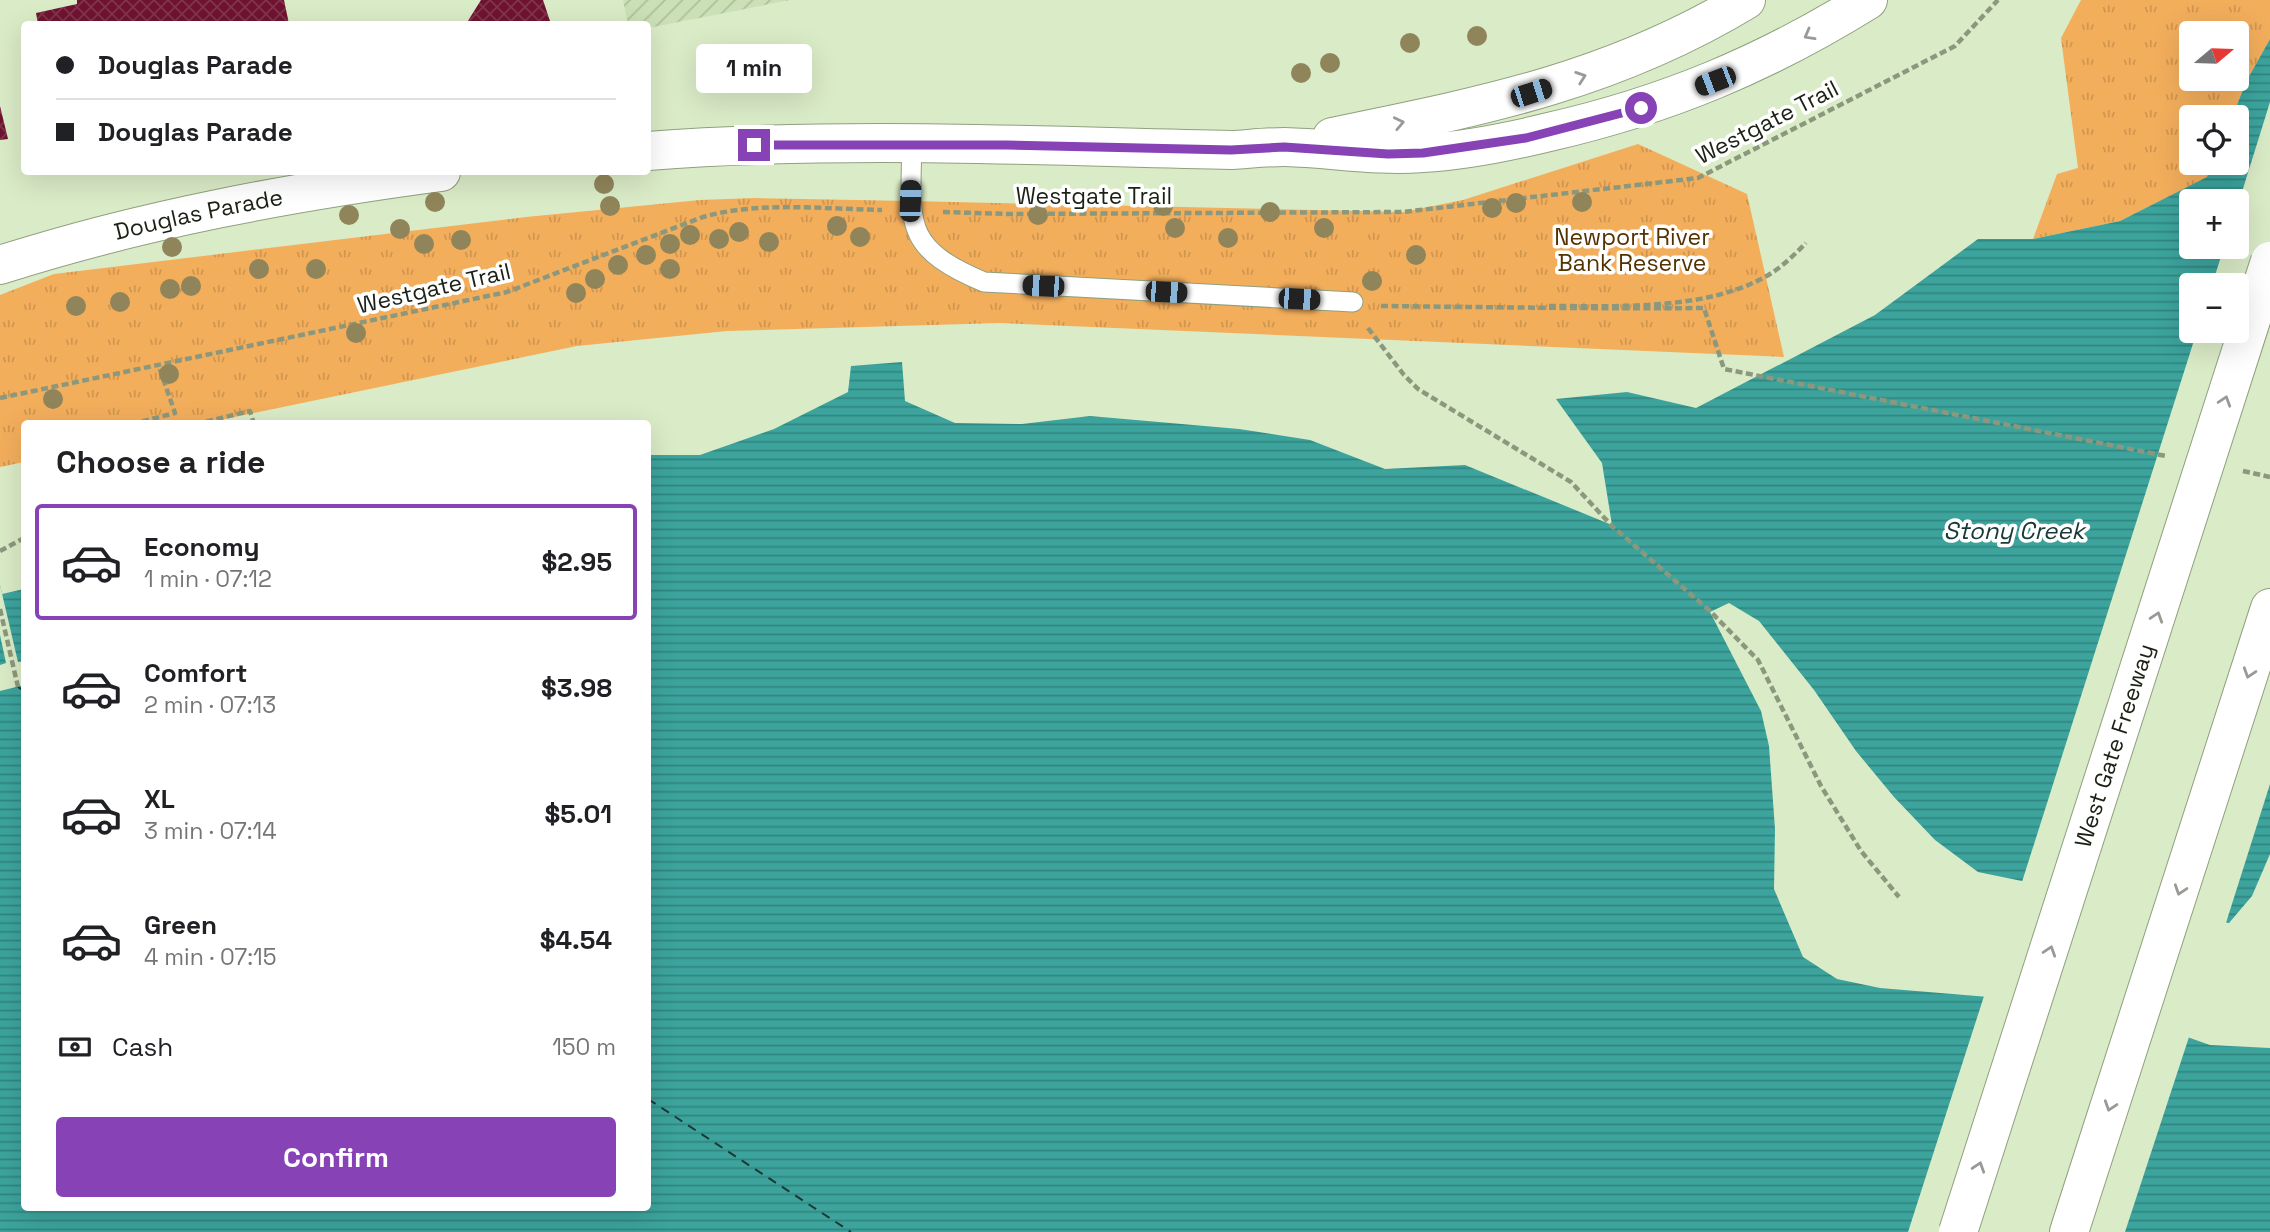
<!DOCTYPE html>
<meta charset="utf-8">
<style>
:root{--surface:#fff;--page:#f2f2f2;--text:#202124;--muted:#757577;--line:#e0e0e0;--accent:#8742b6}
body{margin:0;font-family:"Space Grotesk",sans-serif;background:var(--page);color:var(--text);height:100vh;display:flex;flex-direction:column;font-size:26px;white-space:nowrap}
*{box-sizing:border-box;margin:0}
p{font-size:23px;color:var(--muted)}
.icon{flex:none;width:38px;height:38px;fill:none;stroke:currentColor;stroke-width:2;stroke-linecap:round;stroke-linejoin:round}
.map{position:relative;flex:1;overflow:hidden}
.side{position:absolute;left:21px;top:420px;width:630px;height:791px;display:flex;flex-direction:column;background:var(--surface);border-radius:7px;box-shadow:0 7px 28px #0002}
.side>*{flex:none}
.banner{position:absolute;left:21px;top:21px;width:630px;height:154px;border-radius:7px;box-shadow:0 7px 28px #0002;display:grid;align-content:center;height:154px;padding:0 35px;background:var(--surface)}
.needle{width:46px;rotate:71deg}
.controls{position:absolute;left:2179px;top:21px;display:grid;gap:14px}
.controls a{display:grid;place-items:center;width:70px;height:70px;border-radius:7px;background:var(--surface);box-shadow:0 7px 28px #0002;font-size:35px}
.end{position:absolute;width:32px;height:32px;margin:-16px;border:9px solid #8742b6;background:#fff;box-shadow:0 0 0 4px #fff}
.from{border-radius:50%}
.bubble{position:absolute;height:49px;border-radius:7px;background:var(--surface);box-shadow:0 7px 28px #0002;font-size:23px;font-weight:600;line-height:49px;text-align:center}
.car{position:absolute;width:21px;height:42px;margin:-21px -10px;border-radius:9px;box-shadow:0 0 5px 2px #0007;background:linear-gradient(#222 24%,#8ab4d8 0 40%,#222 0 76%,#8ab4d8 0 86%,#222 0)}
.banner b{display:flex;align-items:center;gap:24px;height:66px;font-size:26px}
.banner b+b{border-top:2px solid var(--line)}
.banner i{width:18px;height:18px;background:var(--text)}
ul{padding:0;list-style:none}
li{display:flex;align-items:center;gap:21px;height:116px;margin:0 14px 10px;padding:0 21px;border:4px solid transparent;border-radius:7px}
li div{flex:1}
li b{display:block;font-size:26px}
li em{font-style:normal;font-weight:600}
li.current{border-color:var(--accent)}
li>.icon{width:63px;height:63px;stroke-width:1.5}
h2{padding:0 35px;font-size:32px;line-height:84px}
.pay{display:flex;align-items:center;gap:18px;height:77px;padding:0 35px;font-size:26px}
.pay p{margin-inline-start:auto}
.action{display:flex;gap:14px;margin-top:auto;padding:14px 35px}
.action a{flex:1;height:80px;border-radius:7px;background:var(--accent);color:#fff;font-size:28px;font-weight:600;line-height:80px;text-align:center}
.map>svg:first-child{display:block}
</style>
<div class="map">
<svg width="2270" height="1232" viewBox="0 0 2270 1232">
<defs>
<pattern id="industrial-furrows" width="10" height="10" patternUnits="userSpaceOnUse" patternTransform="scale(1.75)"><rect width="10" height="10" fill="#cbe0b6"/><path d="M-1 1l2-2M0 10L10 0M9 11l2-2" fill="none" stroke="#aec09c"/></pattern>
<pattern id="park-tufts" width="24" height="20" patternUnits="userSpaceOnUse" patternTransform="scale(1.75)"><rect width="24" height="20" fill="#f3ae5c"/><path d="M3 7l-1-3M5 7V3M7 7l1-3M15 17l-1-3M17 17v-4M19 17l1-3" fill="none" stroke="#d0954f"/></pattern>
<pattern id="water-rules" width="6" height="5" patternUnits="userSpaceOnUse" patternTransform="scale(1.75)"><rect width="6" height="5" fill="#3ca49d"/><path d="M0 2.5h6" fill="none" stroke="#32857f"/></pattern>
<pattern id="building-cross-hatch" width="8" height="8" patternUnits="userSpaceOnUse" patternTransform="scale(1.75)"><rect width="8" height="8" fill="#701330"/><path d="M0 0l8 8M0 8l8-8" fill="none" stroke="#7f354b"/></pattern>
</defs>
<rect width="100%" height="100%" fill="#daebc7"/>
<path fill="url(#industrial-furrows)" d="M 623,0 L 790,0 L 648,28 L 648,24 L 628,24 Z"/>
<path fill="url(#park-tufts)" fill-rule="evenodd" d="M 2081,0 L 2270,0 L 2270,39 L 2247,80 L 2232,117 L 2191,117 L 2191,163 L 2213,163 L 2208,177 L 2120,221 L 2033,239 L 2057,174 L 2078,168 L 2061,38 ZM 2191,33 L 2236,33 L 2236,79 L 2191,79 Z
M 1638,144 L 1747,194 L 1784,357 L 1000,323 L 727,331 L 577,346 L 206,423 L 24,424 L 24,462 L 0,467 L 0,295 L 54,274 L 526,217 L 700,200 L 754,198 L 910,201 L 1403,212 L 1463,200 Z"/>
<path fill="url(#water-rules)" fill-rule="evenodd" d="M 2270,39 L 2270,854 L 2252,896 L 2229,923 L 1978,872 L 1935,840 L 1894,797 L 1856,751 L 1814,690 L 1759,621 L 1729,603 L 1710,612 L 1761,711 L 1769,746 L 1775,829 L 1774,889 L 1803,957 L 1837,979 L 1880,988 L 2099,1006 L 2210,1045 L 2270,1048 L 2270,1232 L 0,1232 L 0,585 L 2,594 L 24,589 L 24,1208 L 648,1208 L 648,455 L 700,455 L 774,429 L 848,392 L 851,366 L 902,362 L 905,401 L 955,423 L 1022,424 L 1090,416 L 1239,429 L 1310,440 L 1385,469 L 1465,465 L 1612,525 L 1602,463 L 1556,399 L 1627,392 L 1696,408 L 1875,315 L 1978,239 L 2033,239 L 2120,221 L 2207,177 L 2213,163 L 2236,163 L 2236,117 L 2232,117 L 2247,80 ZM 2191,201 L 2236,201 L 2236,247 L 2191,247 ZM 2191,285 L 2236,285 L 2236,331 L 2191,331 Z"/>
<path fill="#daebc7" d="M 2270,102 L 2270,784 L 2225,926 L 2021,885 L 2197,331 L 2236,331 L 2236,285 L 2212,285 L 2224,247 L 2236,247 L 2237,208 Z
M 0,585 L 18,662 L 24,661 L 24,685 L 0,691 L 0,665 L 6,663 L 0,635 Z
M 1985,993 L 2100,1003 L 2190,1034 L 2125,1232 L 1908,1232 Z"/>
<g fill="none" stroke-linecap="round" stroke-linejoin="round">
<path stroke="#193936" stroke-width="2" stroke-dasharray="9 7" stroke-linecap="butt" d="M 18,687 L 24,691
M 648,1099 L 851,1232"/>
</g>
<path fill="url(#building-cross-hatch)" d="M 77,0 L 284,0 L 289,24 L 38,24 L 36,13 L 77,4 Z
M 481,0 L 543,0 L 551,24 L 466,24 Z
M 0,106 L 8,139 L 0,140 Z"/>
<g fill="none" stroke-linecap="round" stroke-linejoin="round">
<defs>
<path id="service" d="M 912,144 C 910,224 903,248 984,282 L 1353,302"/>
<g id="primary">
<path d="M 1332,137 C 1483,106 1612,81 1746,0"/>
<path d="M 648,151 C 841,136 1037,146 1232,150 C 1249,149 1267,147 1285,147 C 1331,148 1377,157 1423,153 C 1465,151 1508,142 1549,132 C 1667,105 1765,64 1868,0"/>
<path id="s1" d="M 0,265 C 144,219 291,192 441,172"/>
</g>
<path id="motorway" d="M 2069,1232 L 2270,608"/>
</defs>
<use href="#service" stroke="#8fa07e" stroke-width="21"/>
<use href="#primary" stroke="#8fa07e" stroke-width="40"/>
<use href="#motorway" stroke="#8fa07e" stroke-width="40"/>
<path stroke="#8c987d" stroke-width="4.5" stroke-dasharray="7 3.5" stroke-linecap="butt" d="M 943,212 L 1009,214 L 1403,212 L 1698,178 L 1955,46 L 1998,0
M 1381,306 C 1489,307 1596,309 1704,308 L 1724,369 L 2166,456
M 1549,306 C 1618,306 1709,311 1770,274 C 1783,266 1795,254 1806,243
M 1368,328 L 1404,375 L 1418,389 L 1571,482 L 1612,526 L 1710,611 L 1758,660 L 1821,786 L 1861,851 L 1899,897
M 0,398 L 507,292 L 703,217 C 760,201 823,209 882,210
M 132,424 L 175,413 L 159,367
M 196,424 L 250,411 L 254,424
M 2243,471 L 2270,477
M 0,551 L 24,538
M 0,609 L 18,687"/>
<use href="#service" stroke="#fff" stroke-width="19"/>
<use href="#primary" stroke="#fff" stroke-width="38"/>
<use href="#motorway" stroke="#fff" stroke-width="38"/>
<defs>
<g id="motorway-bridge">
<path id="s2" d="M 1958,1232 L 2270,261"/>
</g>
</defs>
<use href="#motorway-bridge" stroke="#8fa07e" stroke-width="40" stroke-linecap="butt"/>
<use href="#motorway-bridge" stroke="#fff" stroke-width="38"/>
</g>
<g fill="#90855a">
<circle cx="1477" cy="36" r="10"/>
<circle cx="1410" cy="43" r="10"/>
<circle cx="1330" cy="63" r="10"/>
<circle cx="1301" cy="73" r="10"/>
<circle cx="604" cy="184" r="10"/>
<circle cx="435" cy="202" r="10"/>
<circle cx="1582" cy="202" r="10"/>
<circle cx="1516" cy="203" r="10"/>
<circle cx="610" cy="206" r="10"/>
<circle cx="1163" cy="206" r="10"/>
<circle cx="1492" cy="208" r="10"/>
<circle cx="1270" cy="212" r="10"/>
<circle cx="349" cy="215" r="10"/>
<circle cx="1038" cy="215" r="10"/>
<circle cx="837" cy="226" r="10"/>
<circle cx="1175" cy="228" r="10"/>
<circle cx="1324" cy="228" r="10"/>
<circle cx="400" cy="229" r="10"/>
<circle cx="739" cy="232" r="10"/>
<circle cx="690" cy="235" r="10"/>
<circle cx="860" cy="237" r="10"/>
<circle cx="1228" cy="238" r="10"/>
<circle cx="719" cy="239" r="10"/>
<circle cx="461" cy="240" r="10"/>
<circle cx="769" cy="242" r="10"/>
<circle cx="424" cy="244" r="10"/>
<circle cx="670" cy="244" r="10"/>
<circle cx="172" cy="247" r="10"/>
<circle cx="646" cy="255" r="10"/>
<circle cx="1416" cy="255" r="10"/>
<circle cx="618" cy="265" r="10"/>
<circle cx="259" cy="269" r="10"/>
<circle cx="316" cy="269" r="10"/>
<circle cx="670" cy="269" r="10"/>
<circle cx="595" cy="279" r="10"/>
<circle cx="1372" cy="281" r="10"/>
<circle cx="191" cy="286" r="10"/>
<circle cx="170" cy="289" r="10"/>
<circle cx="576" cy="293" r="10"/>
<circle cx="120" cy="302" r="10"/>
<circle cx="76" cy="306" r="10"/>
<circle cx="356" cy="333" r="10"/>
<circle cx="169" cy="374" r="10"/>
<circle cx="53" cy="399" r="10"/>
</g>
<defs><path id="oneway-chevron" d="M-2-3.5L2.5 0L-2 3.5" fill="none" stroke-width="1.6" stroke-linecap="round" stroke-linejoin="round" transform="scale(1.75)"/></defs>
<g stroke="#989b95">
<use href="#oneway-chevron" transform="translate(1809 35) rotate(151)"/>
<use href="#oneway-chevron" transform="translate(1581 77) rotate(-19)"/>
<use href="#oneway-chevron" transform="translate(1399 123) rotate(-12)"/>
<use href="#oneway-chevron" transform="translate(2225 401) rotate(-72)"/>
<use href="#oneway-chevron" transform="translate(2157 617) rotate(-72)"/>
<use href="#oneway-chevron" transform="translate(2249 673) rotate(108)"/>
<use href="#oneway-chevron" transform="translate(2180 890) rotate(108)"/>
<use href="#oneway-chevron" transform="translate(2050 951) rotate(-72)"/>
<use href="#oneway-chevron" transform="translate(2110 1106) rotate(108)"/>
<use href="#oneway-chevron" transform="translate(1979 1167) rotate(-72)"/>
</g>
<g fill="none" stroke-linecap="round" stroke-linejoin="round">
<path stroke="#8742b6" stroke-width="9" d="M 754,145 L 1007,145 L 1231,150 L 1284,147 L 1388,154 L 1423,153 L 1526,138 L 1641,108"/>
</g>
<g text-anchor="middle" stroke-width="7" stroke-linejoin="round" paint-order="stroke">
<g font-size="23" fill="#1b2114" stroke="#fff">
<text transform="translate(1767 122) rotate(-27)" y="8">Westgate Trail</text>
<text x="1094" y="204">Westgate Trail</text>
<text dy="8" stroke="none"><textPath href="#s1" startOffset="205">Douglas Parade</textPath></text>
<text transform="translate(434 288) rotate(-13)" y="8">Westgate Trail</text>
<text dy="8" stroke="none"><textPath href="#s2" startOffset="511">West Gate Freeway</textPath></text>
</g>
<g font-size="23" fill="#533100" stroke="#fff">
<text x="1632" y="245">Newport River<tspan x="1632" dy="26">Bank Reserve</tspan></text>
</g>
<g font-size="24" font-style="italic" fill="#193936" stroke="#fff">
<text x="2014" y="539">Stony Creek</text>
</g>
</g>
</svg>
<div class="controls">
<a><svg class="needle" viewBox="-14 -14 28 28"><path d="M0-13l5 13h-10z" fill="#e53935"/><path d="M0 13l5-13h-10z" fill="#757577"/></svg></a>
<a><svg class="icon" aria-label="locate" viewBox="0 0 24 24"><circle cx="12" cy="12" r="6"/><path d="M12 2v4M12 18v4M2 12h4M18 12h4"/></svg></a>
<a>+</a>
<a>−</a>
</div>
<i class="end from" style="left:1641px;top:108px"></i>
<i class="end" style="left:754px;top:145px"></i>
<div class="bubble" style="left:696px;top:44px;width:116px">1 min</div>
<i class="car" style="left:1715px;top:81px;rotate:249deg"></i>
<i class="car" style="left:1531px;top:93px;rotate:72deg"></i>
<i class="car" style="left:910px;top:201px;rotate:2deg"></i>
<i class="car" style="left:1043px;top:286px;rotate:272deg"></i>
<i class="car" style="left:1166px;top:292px;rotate:93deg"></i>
<i class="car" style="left:1299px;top:299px;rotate:93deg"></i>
<div class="banner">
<b><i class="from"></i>Douglas Parade</b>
<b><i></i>Douglas Parade</b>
</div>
<section class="side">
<h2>Choose a ride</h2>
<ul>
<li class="current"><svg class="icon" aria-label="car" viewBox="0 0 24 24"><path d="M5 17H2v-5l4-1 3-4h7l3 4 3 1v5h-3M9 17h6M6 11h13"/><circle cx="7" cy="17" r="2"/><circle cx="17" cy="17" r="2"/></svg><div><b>Economy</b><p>1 min · 07:12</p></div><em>$2.95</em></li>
<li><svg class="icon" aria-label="car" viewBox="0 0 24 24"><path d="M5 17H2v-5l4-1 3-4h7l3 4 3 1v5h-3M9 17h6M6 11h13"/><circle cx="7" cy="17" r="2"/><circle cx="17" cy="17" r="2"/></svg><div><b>Comfort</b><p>2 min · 07:13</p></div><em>$3.98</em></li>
<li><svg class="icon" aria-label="car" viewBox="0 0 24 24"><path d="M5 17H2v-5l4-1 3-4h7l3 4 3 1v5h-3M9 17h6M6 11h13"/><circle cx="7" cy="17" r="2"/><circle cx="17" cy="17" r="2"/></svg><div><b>XL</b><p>3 min · 07:14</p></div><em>$5.01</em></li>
<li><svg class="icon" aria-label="car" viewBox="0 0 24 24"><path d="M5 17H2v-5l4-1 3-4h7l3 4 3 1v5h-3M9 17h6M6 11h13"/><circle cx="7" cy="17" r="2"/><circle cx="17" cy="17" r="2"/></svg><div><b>Green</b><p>4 min · 07:15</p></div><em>$4.54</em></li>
</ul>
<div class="pay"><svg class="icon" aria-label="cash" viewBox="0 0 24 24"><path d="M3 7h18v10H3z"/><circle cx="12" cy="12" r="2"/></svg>Cash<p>150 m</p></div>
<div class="action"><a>Confirm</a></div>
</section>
</div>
